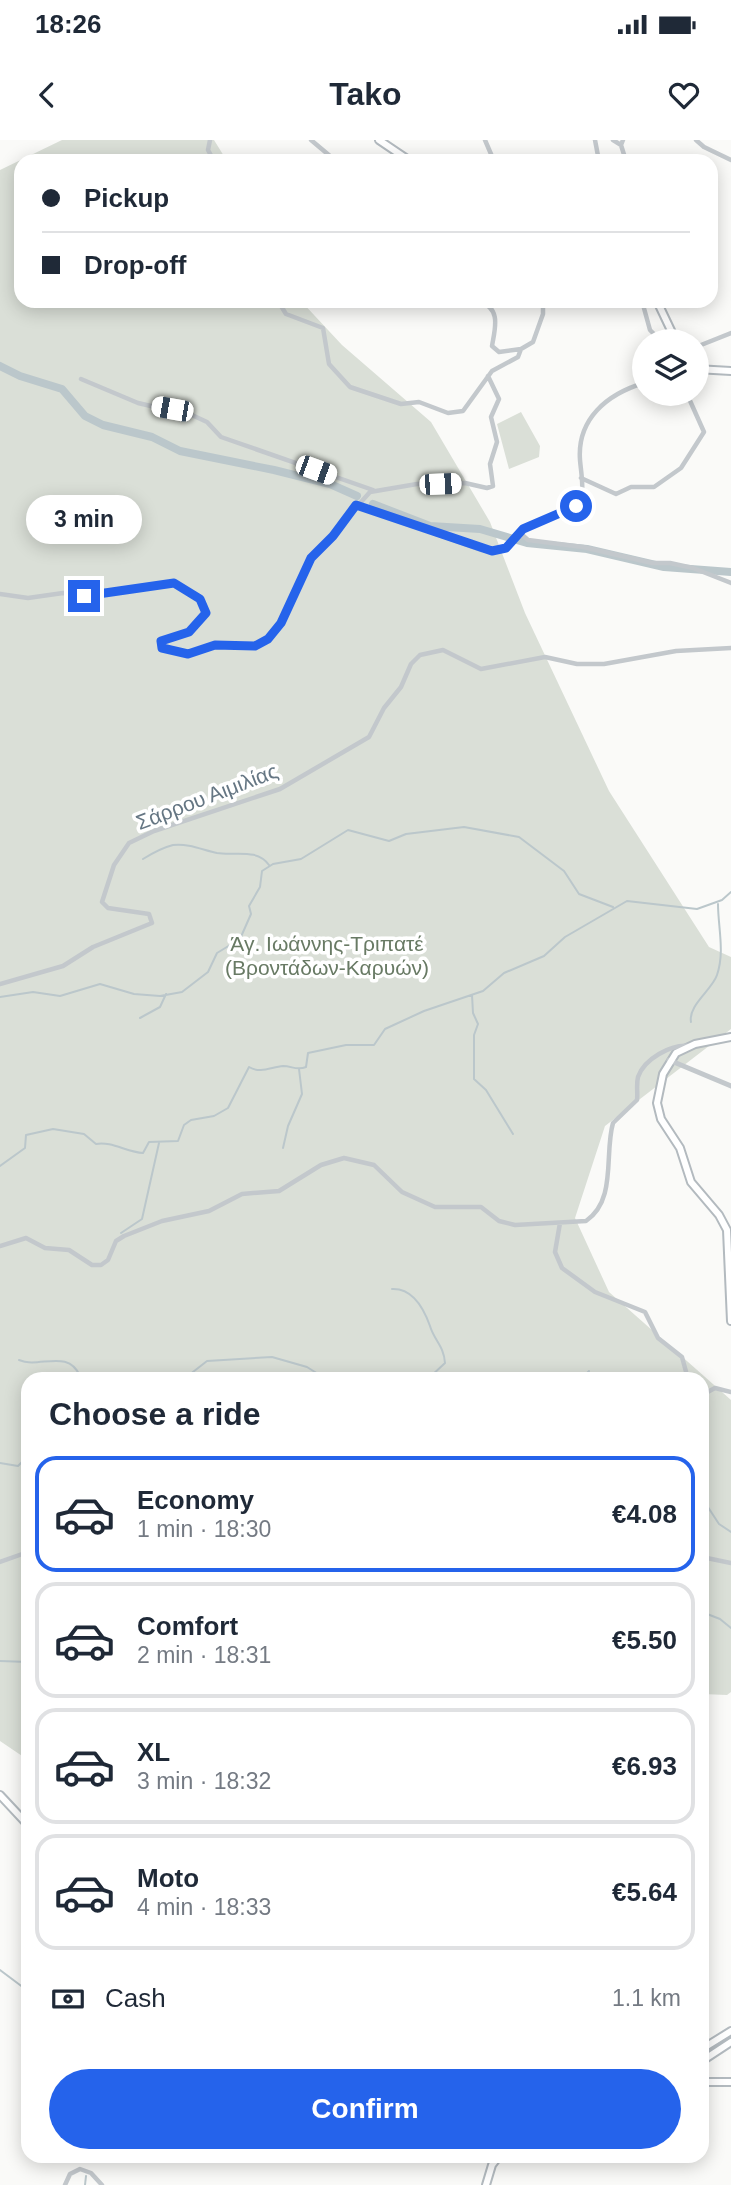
<!DOCTYPE html>
<meta charset="utf-8">
<style>
:root{--surface:#fff;--page:#f6f6f7;--text:#1f2937;--muted:#747a83;--line:#e0e1e3;--accent:#2563eb}
body{margin:0;font-family:Arial,sans-serif;background:var(--page);color:var(--text);height:100vh;display:flex;flex-direction:column;font-size:26px;white-space:nowrap}
*{box-sizing:border-box;margin:0}
p{font-size:23px;color:var(--muted)}
.icon{flex:none;width:38px;height:38px;fill:none;stroke:currentColor;stroke-width:2;stroke-linecap:round;stroke-linejoin:round}
.map{position:relative;flex:1;overflow:hidden}
.drawer{position:absolute;left:21px;top:1232px;width:688px;height:791px;display:flex;flex-direction:column;background:var(--surface);border-radius:21px;box-shadow:0 4px 18px #0003}
.drawer>*{flex:none}
.guide{position:absolute;left:14px;top:14px;width:704px;height:154px;border-radius:21px;box-shadow:0 4px 18px #0003;display:grid;align-content:center;height:154px;padding:0 28px;background:var(--surface)}
.controls{position:absolute;left:632px;top:189px;display:grid;gap:14px}
.controls a{display:grid;place-items:center;width:77px;height:77px;border-radius:50%;background:var(--surface);box-shadow:0 4px 18px #0003;font-size:35px}
.end{position:absolute;width:32px;height:32px;margin:-16px;border:9px solid #2563eb;background:#fff;box-shadow:0 0 0 4px #fff}
.from{border-radius:50%}
.bubble{position:absolute;height:49px;border-radius:24px;background:var(--surface);box-shadow:0 4px 18px #0003;font-size:23px;font-weight:700;line-height:49px;text-align:center}
.car{position:absolute;width:21px;height:42px;margin:-21px -10px;border-radius:9px;box-shadow:0 0 5px 2px #0007;background:linear-gradient(#fff 24%,#345 0 40%,#fff 0 76%,#345 0 86%,#fff 0)}
.guide b{display:flex;align-items:center;gap:24px;height:66px;font-size:26px}
.guide b+b{border-top:2px solid var(--line)}
.guide i{width:18px;height:18px;background:var(--text)}
ul{padding:0;list-style:none}
li{display:flex;align-items:center;gap:21px;height:116px;margin:0 14px 10px;padding:0 14px;border:4px solid var(--line);border-radius:21px}
li div{flex:1}
li b{display:block;font-size:26px}
li em{font-style:normal;font-weight:700}
li.active{border-color:var(--accent)}
li>.icon{width:63px;height:63px;stroke-width:1.5}
h2{padding:0 28px;font-size:32px;line-height:84px}
.pay{display:flex;align-items:center;gap:18px;height:77px;padding:0 28px;font-size:26px}
.pay p{margin-inline-start:auto}
.primary-button{display:flex;gap:14px;margin-top:auto;padding:14px 28px}
.primary-button a{flex:1;height:80px;border-radius:42px;background:var(--accent);color:#fff;font-size:28px;font-weight:700;line-height:80px;text-align:center}
.status{display:flex;justify-content:space-between;align-items:center;height:49px;padding:0 35px;background:var(--surface);direction:ltr}
.status svg{height:19px;fill:currentColor}
header{display:flex;justify-content:space-between;align-items:center;height:91px;padding:0 28px;background:var(--surface);font-size:32px;font-weight:700}
.map>svg:first-child{display:block}
</style>
<div class="status"><b>18:26</b><svg viewBox="0 0 49 12"><path d="M0 12V9h3v3zM5 12V6h3v6zM10 12V3h3v9zM15 12V0h3v12zM26 1h20v11H26zM47 4h2v5h-2z"/></svg></div>
<header><svg class="icon" aria-label="back" viewBox="0 0 24 24"><path d="M15 5l-7 7 7 7"/></svg>Tako<svg class="icon" aria-label="heart" viewBox="0 0 24 24"><path d="M12 20l-8-8c-3-5 5-10 8-4 3-6 11-1 8 4z"/></svg></header>
<div class="map">
<svg width="731" height="2045" viewBox="0 0 731 2045">
<rect width="100%" height="100%" fill="#fafaf8"/>
<path fill="#dadfd7" d="M 62,0 L 214,0 L 227,21 L 21,21 L 21,161 L 301,161 L 342,205 L 431,282 L 490,382 L 525,473 L 609,651 L 709,807 L 731,817 L 731,889 L 605,986 L 575,1078 L 609,1152 L 731,1260 L 731,1552 L 727,1555 L 702,1554 L 702,1239 L 28,1239 L 28,1620 L 0,1601 L 0,30 Z
M 521,272 L 540,306 L 539,317 L 509,329 L 497,284 Z"/>
<g fill="none" stroke-linecap="round" stroke-linejoin="round">
<path stroke="#bbc7cb" stroke-width="2" d="M 143,719 C 151,714 165,707 173,705 C 188,703 203,710 217,713 C 235,716 257,708 269,725
M 472,855 L 473,873 L 478,884 L 474,895 L 474,939 L 486,950 L 513,994
M 0,857 L 33,852 L 60,856 L 100,844 L 134,854 L 160,856 L 182,852 L 208,832 L 217,813 L 240,799 L 251,774 L 249,766 L 260,747 L 262,731 L 273,724 L 301,719 L 348,690 L 389,701 L 406,694 L 464,687 L 519,697 L 564,731 L 579,754 L 613,767
M 140,878 L 160,867 L 166,854
M 691,882 C 688,865 712,850 717,835 C 725,812 718,787 718,764
M 283,1008 L 288,986 L 302,954 L 299,929
M 0,1026 L 25,1008 L 26,995 L 53,989 L 84,994 L 96,1004 C 111,1001 127,1012 143,1013 L 149,1002 L 178,1001 L 184,985 L 191,980 L 214,976 L 228,968 L 249,927 C 261,934 271,927 283,926 C 292,926 297,931 306,927 L 308,913 L 346,905 L 374,905 L 385,889 L 424,871 L 483,851 L 504,833 L 544,816 L 565,797 L 627,761 L 697,769 L 722,760 L 731,752
M 121,1093 L 142,1079 L 159,1003
M 392,1149 C 413,1148 424,1169 430,1186 C 434,1200 444,1206 445,1223 L 429,1238
M 19,1220 C 39,1229 68,1208 80,1236
M 77,1239 L 89,1235 L 108,1239
M 184,1239 L 207,1221 L 272,1217 L 307,1227 L 326,1239
M 377,1239 L 396,1237 L 432,1239
M 582,1239 L 589,1231
M 0,1323 L 18,1326 L 28,1316
M 702,1358 L 719,1384 L 731,1392
M 702,1472 L 720,1479 L 731,1488
M 0,1521 L 28,1522
M 0,1830 L 28,1851
M 88,2021 L 89,2016
M 85,2045 L 86,2036"/>
<path stroke="#bbc7cb" stroke-width="8" d="M 0,226 L 20,236 L 62,249 L 85,276 L 103,285 L 152,297 L 180,311 L 274,330 L 330,344 L 357,356
M 373,364 L 430,386 L 480,389 L 527,403 L 587,409 L 664,427 L 731,432"/>
<defs>
<path id="secondary" d="M 379,0 L 410,21
M 657,161 L 676,201
M 696,229 L 731,231
M 731,897 L 695,904 L 676,913 L 663,934 L 657,963 L 661,979 L 680,1008 L 691,1042 L 719,1075 L 727,1090 L 731,1181
M 0,1655 L 28,1685
M 702,1909 L 731,1891
M 702,1921 L 731,1902
M 702,1942 L 731,1942
M 486,2045 L 492,2025 L 499,2016"/>
</defs>
<use href="#secondary" stroke="#b3babf" stroke-width="10"/>
<path stroke="#c3c8cc" stroke-width="4.5" d="M 210,0 L 208,10 L 214,21
M 311,0 L 336,21
M 485,0 L 494,21
M 595,0 L 599,21
M 613,0 L 621,5
M 623,0 L 621,5 L 626,21
M 696,0 L 704,7 L 731,20
M 278,161 L 286,174 L 323,188 L 329,224 L 350,247 L 401,264 L 419,262 L 448,273 L 463,271 L 492,231 L 518,217 L 521,209
M 478,161 C 502,168 495,188 492,206 L 499,212 L 521,209 L 533,202 L 543,174 L 543,161
M 642,161 L 650,190 L 661,201
M 696,207 L 731,193
M 81,239 L 138,263 L 194,276 L 207,282 L 221,297 L 373,350
M 581,338 L 616,354 L 631,347 L 654,347 L 681,328 L 704,292 L 687,254
M 356,365 L 481,410 L 506,408 L 517,393 L 563,373 L 579,363 C 585,351 581,333 580,320 C 577,279 607,254 644,243
M 519,392 L 528,400 L 583,407 L 652,423 L 670,423 L 693,428 L 731,443
M 0,454 L 28,458 L 63,453 L 90,456 L 174,443 L 200,459 L 207,473 L 189,492 L 161,501 L 162,508 L 188,514 L 215,505 L 262,504 L 281,483 L 311,418 L 370,352 L 417,344 L 465,343 L 487,348 L 493,346 L 490,324 L 497,302 L 491,277 L 499,259 L 488,236
M 0,844 L 63,826 L 93,807 L 152,783 L 149,774 L 108,768 L 102,762 L 114,725 L 129,703 L 154,691 L 280,649 L 369,597 L 384,568 L 401,547 L 411,524 L 420,515 L 443,510 L 481,529 L 545,517 L 577,524 L 604,524 L 676,511 L 731,508
M 560,1083 L 555,1112 L 562,1128 L 595,1152 L 645,1172 L 658,1198 L 682,1217 L 688,1239
M 0,1106 L 26,1098 L 45,1108 L 69,1110 L 92,1125 L 101,1125 L 108,1120 L 116,1101 L 124,1096 L 162,1081 L 209,1071 L 242,1054 L 279,1051 L 321,1025 L 344,1018 L 374,1025 L 402,1052 L 435,1067 L 481,1067 L 499,1081 L 515,1085 L 586,1081 C 617,1060 604,1014 613,983 L 637,960 C 638,953 636,945 638,937 C 644,919 671,904 689,906
M 702,1255 L 715,1248 L 731,1252
M 702,1417 L 731,1423
M 0,1422 L 28,1412
M 65,2045 L 70,2034 L 80,2029 L 91,2033 L 102,2045"/>
<path stroke="#c3c8cc" stroke-width="5" d="M 669,920 L 731,946"/>
<use href="#secondary" stroke="#fff" stroke-width="6"/>
</g>
<g fill="none" stroke-linecap="round" stroke-linejoin="round">
<path stroke="#2563eb" stroke-width="9" d="M 84,456 L 174,443 L 200,459 L 206,473 L 189,492 L 161,501 L 162,508 L 188,514 L 215,505 L 255,506 L 268,499 L 281,483 L 311,418 L 333,396 L 356,365 L 492,411 L 506,408 L 523,389 L 576,366"/>
</g>
<g text-anchor="middle" stroke-width="7" stroke-linejoin="round" paint-order="stroke">
<g font-size="21" fill="#657683" stroke="#fff">
<text transform="translate(207 657) rotate(-21)" y="7">Σάρρου Αιμιλίας</text>
</g>
<g font-size="21" fill="#687a64" stroke="#fff">
<text x="327" y="811">Άγ. Ιωάννης-Τριπατέ<tspan x="327" dy="24">(Βροντάδων-Καρυών)</tspan></text>
</g>
</g>
</svg>
<div class="controls">
<a><svg class="icon" aria-label="layers" viewBox="0 0 24 24"><path d="M12 4l9 5-9 5-9-5zM3 14l9 5 9-5"/></svg></a>
</div>
<i class="end from" style="left:576px;top:366px"></i>
<i class="end" style="left:84px;top:456px"></i>
<div class="bubble" style="left:26px;top:355px;width:116px">3 min</div>
<i class="car" style="left:172px;top:269px;rotate:280deg"></i>
<i class="car" style="left:316px;top:330px;rotate:110deg"></i>
<i class="car" style="left:440px;top:344px;rotate:88deg"></i>
<div class="guide">
<b><i class="from"></i>Pickup</b>
<b><i></i>Drop-off</b>
</div>
<section class="drawer">
<h2>Choose a ride</h2>
<ul>
<li class="active"><svg class="icon" aria-label="car" viewBox="0 0 24 24"><path d="M5 17H2v-5l4-1 3-4h7l3 4 3 1v5h-3M9 17h6M6 11h13"/><circle cx="7" cy="17" r="2"/><circle cx="17" cy="17" r="2"/></svg><div><b>Economy</b><p>1 min · 18:30</p></div><em>€4.08</em></li>
<li><svg class="icon" aria-label="car" viewBox="0 0 24 24"><path d="M5 17H2v-5l4-1 3-4h7l3 4 3 1v5h-3M9 17h6M6 11h13"/><circle cx="7" cy="17" r="2"/><circle cx="17" cy="17" r="2"/></svg><div><b>Comfort</b><p>2 min · 18:31</p></div><em>€5.50</em></li>
<li><svg class="icon" aria-label="car" viewBox="0 0 24 24"><path d="M5 17H2v-5l4-1 3-4h7l3 4 3 1v5h-3M9 17h6M6 11h13"/><circle cx="7" cy="17" r="2"/><circle cx="17" cy="17" r="2"/></svg><div><b>XL</b><p>3 min · 18:32</p></div><em>€6.93</em></li>
<li><svg class="icon" aria-label="car" viewBox="0 0 24 24"><path d="M5 17H2v-5l4-1 3-4h7l3 4 3 1v5h-3M9 17h6M6 11h13"/><circle cx="7" cy="17" r="2"/><circle cx="17" cy="17" r="2"/></svg><div><b>Moto</b><p>4 min · 18:33</p></div><em>€5.64</em></li>
</ul>
<div class="pay"><svg class="icon" aria-label="cash" viewBox="0 0 24 24"><path d="M3 7h18v10H3z"/><circle cx="12" cy="12" r="2"/></svg>Cash<p>1.1 km</p></div>
<div class="primary-button"><a>Confirm</a></div>
</section>
</div>
